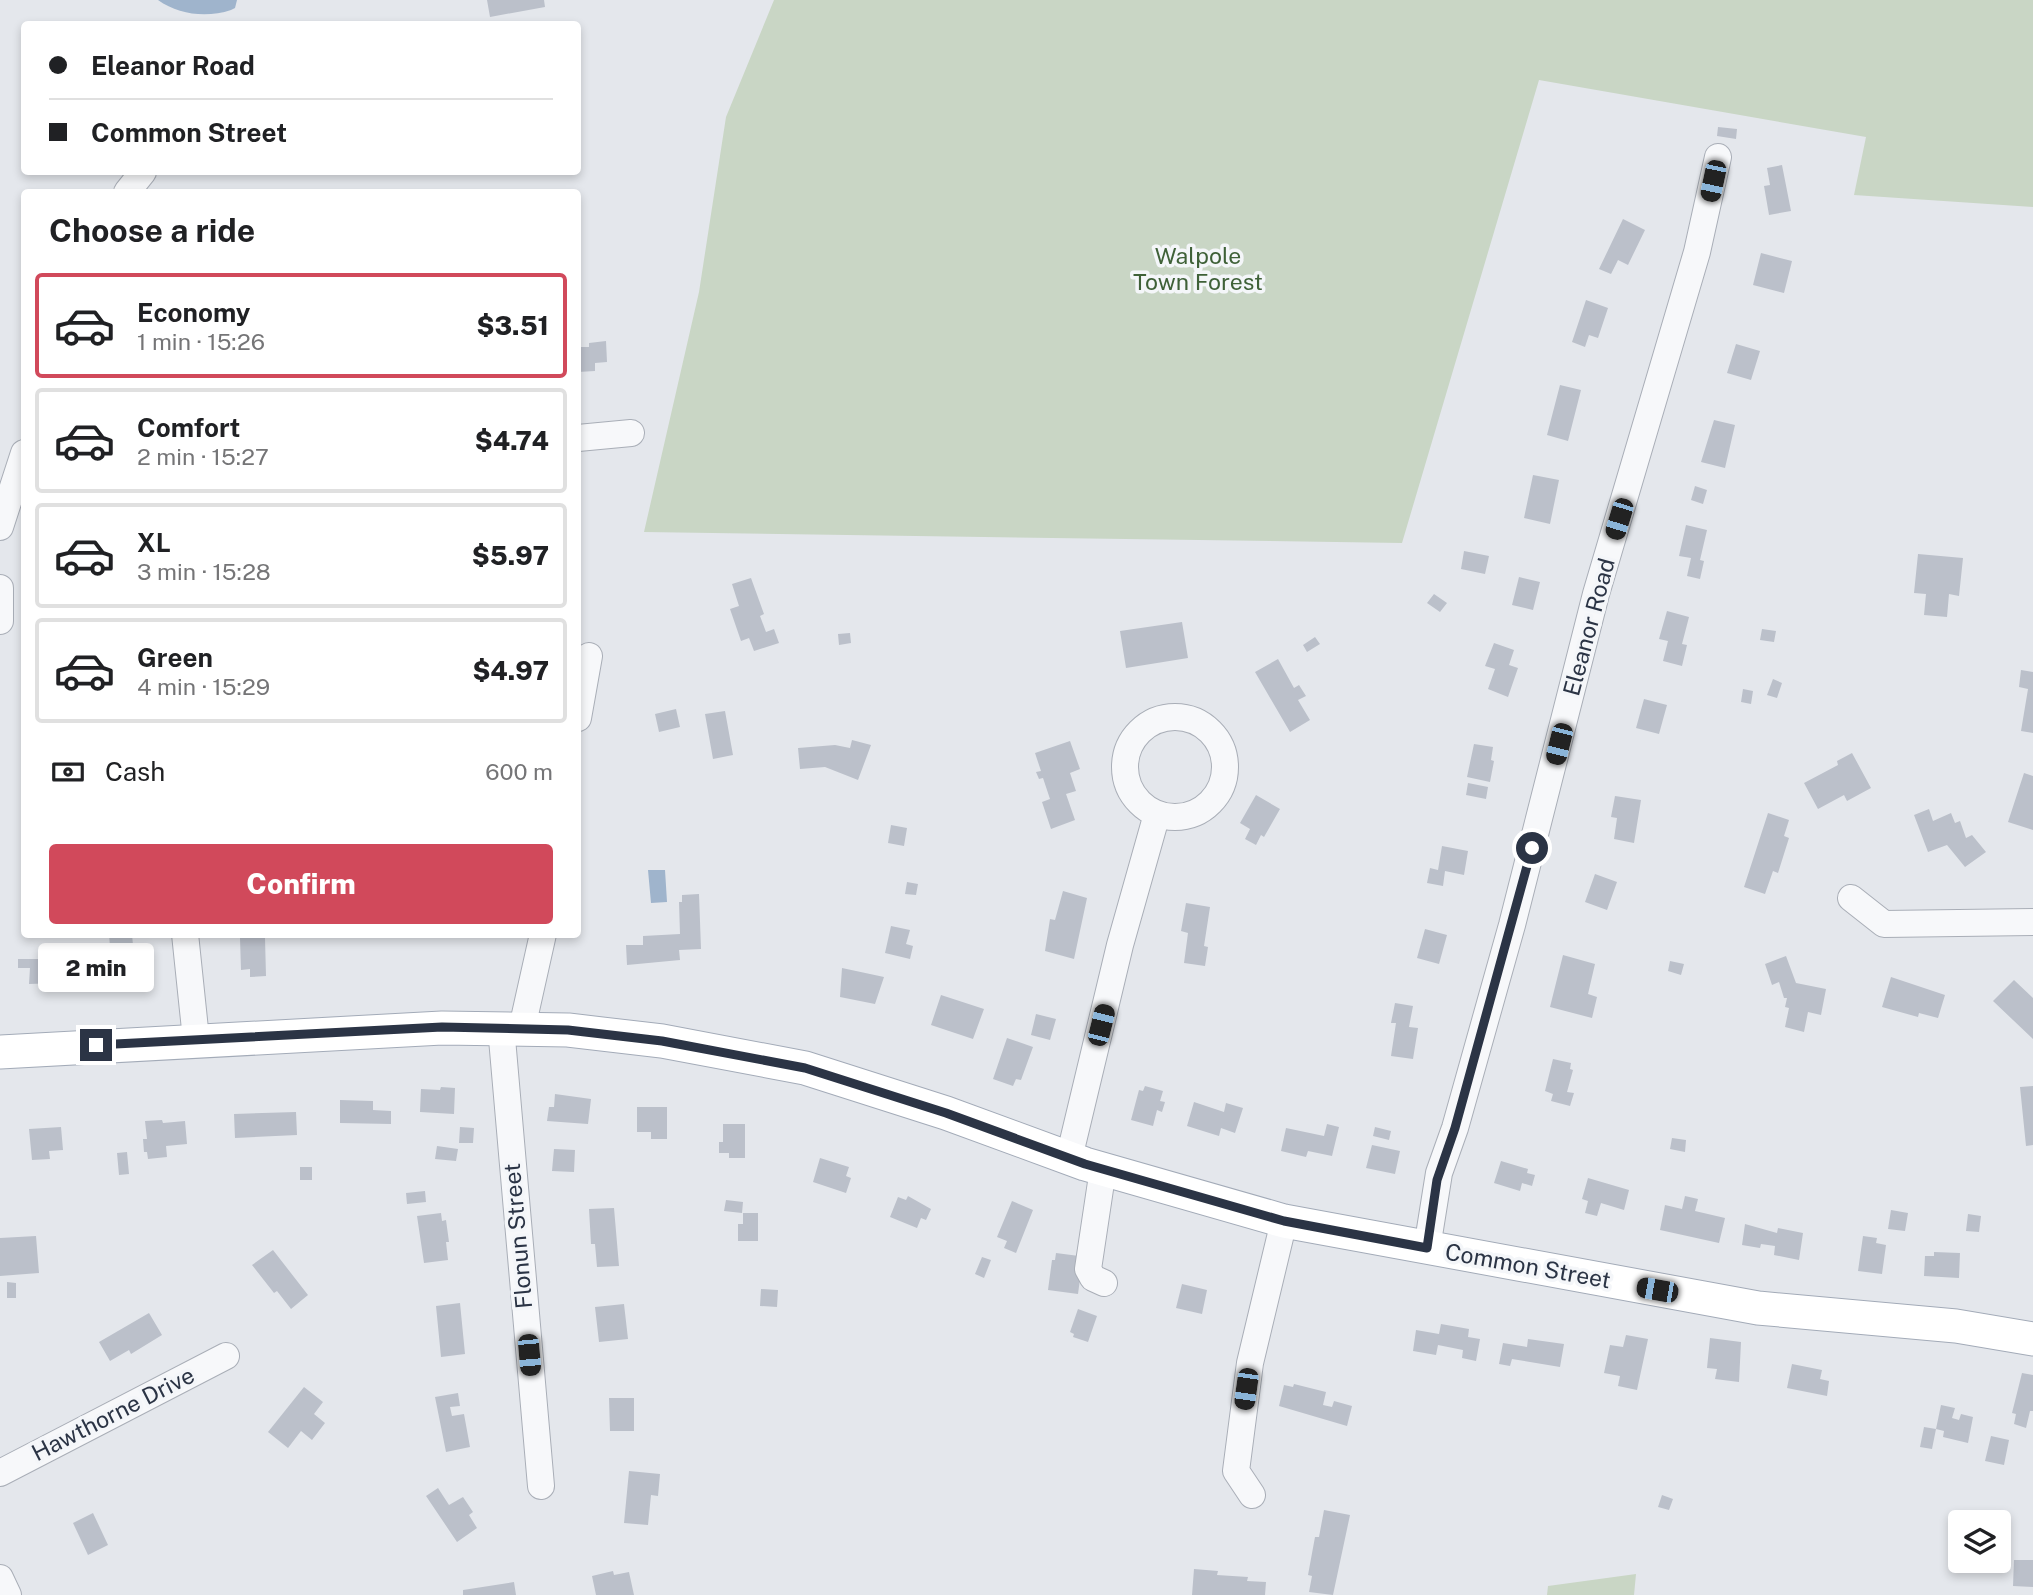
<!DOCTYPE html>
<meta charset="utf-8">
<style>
:root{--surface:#fff;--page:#f2f2f2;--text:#202124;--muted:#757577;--line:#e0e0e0;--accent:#d1495b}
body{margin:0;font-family:"Public Sans",sans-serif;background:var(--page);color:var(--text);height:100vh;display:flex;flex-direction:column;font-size:26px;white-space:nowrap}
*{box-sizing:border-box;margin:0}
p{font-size:23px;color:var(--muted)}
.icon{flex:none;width:38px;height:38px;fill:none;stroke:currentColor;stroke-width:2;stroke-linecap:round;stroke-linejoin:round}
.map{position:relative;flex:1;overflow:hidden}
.panel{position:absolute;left:21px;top:189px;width:560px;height:749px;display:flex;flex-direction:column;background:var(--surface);border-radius:7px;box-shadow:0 4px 10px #0003}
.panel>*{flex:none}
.banner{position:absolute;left:21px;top:21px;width:560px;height:154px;border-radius:7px;box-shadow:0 4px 10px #0003;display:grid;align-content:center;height:154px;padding:0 28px;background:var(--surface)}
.tools{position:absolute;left:1948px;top:1510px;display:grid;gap:14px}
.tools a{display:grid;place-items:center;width:63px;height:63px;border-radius:7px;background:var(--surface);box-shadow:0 4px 10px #0003;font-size:35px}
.end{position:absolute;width:32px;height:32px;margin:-16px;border:9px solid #2b3445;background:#fff;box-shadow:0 0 0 4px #fff}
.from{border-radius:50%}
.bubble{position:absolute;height:49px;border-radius:7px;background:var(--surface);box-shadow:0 4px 10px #0003;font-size:23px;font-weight:800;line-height:49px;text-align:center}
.car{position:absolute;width:21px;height:42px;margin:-21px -10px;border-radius:9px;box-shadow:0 0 5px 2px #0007;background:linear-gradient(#222 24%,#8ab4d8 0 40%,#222 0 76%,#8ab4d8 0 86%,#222 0)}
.banner b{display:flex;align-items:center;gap:24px;height:66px;font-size:26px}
.banner b+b{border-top:2px solid var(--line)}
.banner i{width:18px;height:18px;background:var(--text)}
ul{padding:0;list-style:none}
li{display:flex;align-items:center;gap:21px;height:105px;margin:0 14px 10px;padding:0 14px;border:4px solid var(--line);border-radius:7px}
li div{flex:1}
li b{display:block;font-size:26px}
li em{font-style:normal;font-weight:800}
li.active{border-color:var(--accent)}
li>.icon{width:63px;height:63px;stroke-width:1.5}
h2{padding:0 28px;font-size:32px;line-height:84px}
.pay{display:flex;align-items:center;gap:18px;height:77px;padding:0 28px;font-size:26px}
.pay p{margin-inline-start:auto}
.primary-button{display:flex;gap:14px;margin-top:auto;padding:14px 28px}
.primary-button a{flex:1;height:80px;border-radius:7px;background:var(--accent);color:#fff;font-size:28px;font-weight:800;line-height:80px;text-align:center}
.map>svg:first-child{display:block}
</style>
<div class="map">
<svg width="2033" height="1595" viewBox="0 0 2033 1595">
<rect width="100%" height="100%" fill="#e4e7ec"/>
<path fill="#c9d6c5" d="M 774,0 L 2033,0 L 2033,207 L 1854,195 L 1866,137 L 1539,80 L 1402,543 L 644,532 L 699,292 L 726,117 Z
M 1636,1574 L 1634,1595 L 1547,1595 L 1548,1586 Z"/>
<path fill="#9fb4cc" d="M 158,0 L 237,0 L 235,8 L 231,10 C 207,18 179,15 158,0 Z
M 648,870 L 665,870 L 667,902 L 651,903 Z"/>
<path fill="#bbc0ca" d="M 487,0 L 544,0 L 545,7 L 490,17 Z
M 1718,127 L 1737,129 L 1736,139 L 1717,136 Z
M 1782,165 L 1791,211 L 1769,215 L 1764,186 L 1770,185 L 1767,168 Z
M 1623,219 L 1645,230 L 1628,265 L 1618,260 L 1611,274 L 1599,269 Z
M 1761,253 L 1792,261 L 1784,293 L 1753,285 Z
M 1586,300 L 1608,308 L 1598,338 L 1589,335 L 1585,347 L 1572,342 Z
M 606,341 L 607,362 L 595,363 L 595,371 L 578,372 L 578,347 L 589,347 L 589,343 Z
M 1736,344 L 1760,351 L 1751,380 L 1727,373 Z
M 1560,385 L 1581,390 L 1568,441 L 1547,435 Z
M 1714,420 L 1735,425 L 1725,468 L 1701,462 Z
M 1533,475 L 1559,480 L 1550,524 L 1524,518 Z
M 1695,486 L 1707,490 L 1703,504 L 1691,500 Z
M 1686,525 L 1707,530 L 1700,560 L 1704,561 L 1700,579 L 1687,576 L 1691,558 L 1679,556 Z
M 1464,551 L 1489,556 L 1485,574 L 1461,569 Z
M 1918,554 L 1963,558 L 1959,596 L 1949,594 L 1947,617 L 1924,615 L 1926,594 L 1914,593 Z
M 1519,577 L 1540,582 L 1533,610 L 1512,605 Z
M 751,578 L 764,614 L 760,616 L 766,632 L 774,629 L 779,643 L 754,651 L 749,638 L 741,641 L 730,609 L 739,606 L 732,584 Z
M 1434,594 L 1447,603 L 1440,612 L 1427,603 Z
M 1667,611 L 1689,617 L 1682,644 L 1687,645 L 1682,666 L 1663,661 L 1668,641 L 1659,639 Z
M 1182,622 L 1188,658 L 1126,668 L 1120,631 Z
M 1762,629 L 1776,631 L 1774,642 L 1760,640 Z
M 850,633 L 851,643 L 839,645 L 838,634 Z
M 1315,637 L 1320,644 L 1307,652 L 1303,645 Z
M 1494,643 L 1514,650 L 1509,665 L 1518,668 L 1508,697 L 1488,689 L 1495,669 L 1485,666 Z
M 1278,659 L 1294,688 L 1299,685 L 1306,696 L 1298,700 L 1310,720 L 1290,732 L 1255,672 Z
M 2021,670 L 2033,672 L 2033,733 L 2021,731 L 2028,689 L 2019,687 Z
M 1773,679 L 1782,683 L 1777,698 L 1767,695 Z
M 1743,689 L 1753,691 L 1751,704 L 1741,702 Z
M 1644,699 L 1667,705 L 1659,734 L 1636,728 Z
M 676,709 L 680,727 L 659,732 L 655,714 Z
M 725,711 L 733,755 L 713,759 L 705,714 Z
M 852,740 L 871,745 L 858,780 L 825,767 L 800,769 L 798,748 L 835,745 L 850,748 Z
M 1070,741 L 1080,769 L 1070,773 L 1076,791 L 1066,794 L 1075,820 L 1051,829 L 1042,802 L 1050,799 L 1043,778 L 1039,779 L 1036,772 L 1041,771 L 1035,753 Z
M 1474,744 L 1493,747 L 1491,760 L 1494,761 L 1490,782 L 1467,777 Z
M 1852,753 L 1871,788 L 1847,801 L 1844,795 L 1818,809 L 1804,783 L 1838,765 L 1837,761 Z
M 2024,773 L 2033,776 L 2033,830 L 2008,822 Z
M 1468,783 L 1488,787 L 1486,799 L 1466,795 Z
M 1256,795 L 1280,809 L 1264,837 L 1261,835 L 1256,845 L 1245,839 L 1250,829 L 1240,823 Z
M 1615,796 L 1641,800 L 1634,843 L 1614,839 L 1617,818 L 1611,817 Z
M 1929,809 L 1933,821 L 1951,813 L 1955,823 L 1960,821 L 1966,838 L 1972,835 L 1986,852 L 1965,867 L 1947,845 L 1928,852 L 1914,815 Z
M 1768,813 L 1789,820 L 1784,836 L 1789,838 L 1778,873 L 1773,871 L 1765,894 L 1744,887 Z
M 891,825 L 907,828 L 904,846 L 888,843 Z
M 1442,846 L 1468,851 L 1464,875 L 1445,871 L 1443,886 L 1427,883 L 1430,868 L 1438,870 Z
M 1595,874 L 1617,882 L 1607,910 L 1585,902 Z
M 907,882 L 918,884 L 916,895 L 905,894 Z
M 1063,891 L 1087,898 L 1074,959 L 1045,951 L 1050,919 L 1055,920 Z
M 699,894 L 701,949 L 679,950 L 680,960 L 627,965 L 626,945 L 643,945 L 643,936 L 680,934 L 679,902 L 682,902 L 682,895 Z
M 1186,903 L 1210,907 L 1204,946 L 1208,947 L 1205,966 L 1184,963 L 1188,933 L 1181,931 Z
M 891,926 L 910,930 L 906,944 L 913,946 L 910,959 L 885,953 Z
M 1425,929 L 1447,935 L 1439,964 L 1417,958 Z
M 109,934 L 132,934 L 134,957 L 111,959 Z
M 240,938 L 265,938 L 266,976 L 250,977 L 250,969 L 241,970 Z
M 1563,955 L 1595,964 L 1588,994 L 1597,997 L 1592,1018 L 1550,1007 Z
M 1786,956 L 1796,983 L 1826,989 L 1821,1015 L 1808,1012 L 1804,1032 L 1785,1027 L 1789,1008 L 1785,1007 L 1787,998 L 1784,998 L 1779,982 L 1772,985 L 1765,964 Z
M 18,959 L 58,959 L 58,983 L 29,984 L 30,968 L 18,968 Z
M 1670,961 L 1684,964 L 1681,975 L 1668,971 Z
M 842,968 L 884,977 L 875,1004 L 840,997 Z
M 1891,977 L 1945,995 L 1938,1018 L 1919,1013 L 1918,1017 L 1882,1007 Z
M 2014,980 L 2033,998 L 2033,1039 L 1993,1001 Z
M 941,995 L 984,1009 L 973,1039 L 931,1025 Z
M 1395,1003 L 1413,1006 L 1409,1027 L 1418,1028 L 1413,1059 L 1391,1056 L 1396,1023 L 1391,1023 Z
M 1036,1014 L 1056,1019 L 1050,1040 L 1031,1035 Z
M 1007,1038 L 1033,1047 L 1021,1080 L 1016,1079 L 1013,1086 L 993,1079 Z
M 1553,1059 L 1571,1063 L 1570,1069 L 1573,1070 L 1567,1092 L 1574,1093 L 1570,1106 L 1551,1101 L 1553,1094 L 1545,1091 Z
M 1145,1086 L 1163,1091 L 1160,1101 L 1165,1102 L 1162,1112 L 1157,1110 L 1153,1126 L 1131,1120 L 1139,1090 L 1143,1091 Z
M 2033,1086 L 2033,1145 L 2026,1146 L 2020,1087 Z
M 441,1087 L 455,1088 L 454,1114 L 420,1112 L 421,1089 L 440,1090 Z
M 555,1094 L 591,1099 L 588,1124 L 547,1121 L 549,1107 L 554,1107 Z
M 340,1100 L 373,1101 L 373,1110 L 391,1111 L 391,1124 L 340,1123 Z
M 1194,1102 L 1224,1112 L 1226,1103 L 1243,1108 L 1235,1133 L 1221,1128 L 1219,1136 L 1187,1126 Z
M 637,1107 L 667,1107 L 667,1139 L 651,1139 L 651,1132 L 637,1132 Z
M 296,1112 L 297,1135 L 235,1138 L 234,1114 Z
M 162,1120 L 163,1123 L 185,1121 L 187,1144 L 166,1146 L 167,1157 L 148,1159 L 147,1152 L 144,1152 L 143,1139 L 147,1139 L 145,1121 Z
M 723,1124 L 745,1124 L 745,1158 L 729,1158 L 729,1153 L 719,1153 L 719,1142 L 723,1142 Z
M 1327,1124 L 1339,1127 L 1332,1156 L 1308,1151 L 1306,1157 L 1281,1151 L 1286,1128 L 1324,1136 Z
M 61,1127 L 63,1150 L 49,1151 L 50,1159 L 32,1160 L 29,1129 Z
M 460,1127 L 474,1128 L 473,1143 L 459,1143 Z
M 1375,1127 L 1391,1131 L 1389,1140 L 1373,1136 Z
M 1672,1138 L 1686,1140 L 1685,1152 L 1670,1149 Z
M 1372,1145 L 1400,1151 L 1395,1174 L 1366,1168 Z
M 437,1146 L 458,1149 L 456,1161 L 435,1159 Z
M 554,1149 L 575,1150 L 574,1172 L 552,1171 Z
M 127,1152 L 129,1174 L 119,1175 L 117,1153 Z
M 820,1158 L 849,1167 L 846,1176 L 851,1178 L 846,1193 L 813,1182 Z
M 1501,1161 L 1528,1169 L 1527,1173 L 1535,1175 L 1532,1186 L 1522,1183 L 1520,1191 L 1494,1183 Z
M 300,1167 L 312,1167 L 312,1180 L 300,1180 Z
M 1588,1178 L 1629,1190 L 1624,1210 L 1601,1203 L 1597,1216 L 1585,1213 L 1588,1201 L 1582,1199 Z
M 425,1191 L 426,1202 L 407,1204 L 406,1193 Z
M 908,1196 L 931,1209 L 926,1220 L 921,1218 L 917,1228 L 890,1217 L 898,1197 L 906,1200 Z
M 1685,1196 L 1698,1199 L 1695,1211 L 1725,1218 L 1719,1243 L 1660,1230 L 1665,1205 L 1682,1209 Z
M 726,1200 L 743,1202 L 742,1213 L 724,1211 Z
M 1012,1201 L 1033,1210 L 1016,1253 L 1004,1248 L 1007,1241 L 997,1237 Z
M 614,1208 L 619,1266 L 597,1267 L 595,1244 L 591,1244 L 589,1209 Z
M 1891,1210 L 1908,1213 L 1905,1231 L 1888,1229 Z
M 441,1213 L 442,1221 L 446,1220 L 449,1242 L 446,1242 L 448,1260 L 424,1263 L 417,1216 Z
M 743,1213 L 758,1213 L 758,1241 L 738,1241 L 738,1224 L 743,1224 Z
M 1968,1214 L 1981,1216 L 1979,1232 L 1966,1231 Z
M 1745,1224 L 1777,1233 L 1778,1228 L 1803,1233 L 1799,1260 L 1774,1255 L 1775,1246 L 1761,1244 L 1760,1248 L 1742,1245 Z
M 36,1236 L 39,1273 L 0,1276 L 0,1238 Z
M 1863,1236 L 1877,1238 L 1876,1243 L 1886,1245 L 1882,1274 L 1858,1271 Z
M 273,1250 L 308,1295 L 291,1309 L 277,1291 L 274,1293 L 252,1265 Z
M 1934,1252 L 1960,1253 L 1959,1278 L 1924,1276 L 1925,1256 L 1934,1256 Z
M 1056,1253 L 1079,1256 L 1082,1264 L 1078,1294 L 1048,1290 L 1052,1260 L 1055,1260 Z
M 982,1257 L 991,1260 L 984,1278 L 975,1274 Z
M 7,1282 L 16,1283 L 16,1298 L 7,1298 Z
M 1182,1284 L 1207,1290 L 1202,1314 L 1176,1308 Z
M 761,1289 L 778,1290 L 777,1307 L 760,1306 Z
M 460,1303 L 465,1354 L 441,1357 L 436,1306 Z
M 624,1304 L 628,1339 L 599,1342 L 595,1307 Z
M 1078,1309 L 1097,1316 L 1088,1342 L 1073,1337 L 1074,1334 L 1070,1332 Z
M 149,1313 L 162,1335 L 131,1354 L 129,1350 L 110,1361 L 99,1342 Z
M 1441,1324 L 1469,1329 L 1468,1337 L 1480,1339 L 1476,1361 L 1462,1358 L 1463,1350 L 1438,1345 L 1436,1355 L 1413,1351 L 1416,1330 L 1439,1334 Z
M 1626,1335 L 1648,1339 L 1637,1390 L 1618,1386 L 1620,1376 L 1604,1373 L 1610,1345 L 1623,1347 Z
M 1710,1338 L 1741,1342 L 1739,1382 L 1715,1379 L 1717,1369 L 1707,1368 Z
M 1528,1339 L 1564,1344 L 1560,1367 L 1512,1359 L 1510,1366 L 1499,1364 L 1503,1343 L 1527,1347 Z
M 1792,1364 L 1822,1370 L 1820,1379 L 1829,1381 L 1827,1396 L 1787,1388 Z
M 2022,1373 L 2033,1375 L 2033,1411 L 2030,1411 L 2026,1428 L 2014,1424 L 2016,1414 L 2012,1413 Z
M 1294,1384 L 1326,1392 L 1323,1405 L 1332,1407 L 1334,1401 L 1352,1406 L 1347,1426 L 1279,1406 L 1284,1385 L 1293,1387 Z
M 304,1387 L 323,1402 L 314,1414 L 325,1423 L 312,1440 L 301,1431 L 288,1448 L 268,1432 Z
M 458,1393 L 460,1406 L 450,1407 L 452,1416 L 464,1414 L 470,1447 L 446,1452 L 435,1397 Z
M 609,1398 L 634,1398 L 634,1431 L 610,1431 Z
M 1941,1405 L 1955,1408 L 1952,1418 L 1959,1420 L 1961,1414 L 1973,1417 L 1968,1443 L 1943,1437 L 1944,1431 L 1936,1429 Z
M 1924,1427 L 1936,1429 L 1932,1449 L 1920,1447 Z
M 1991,1436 L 2009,1440 L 2004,1465 L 1985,1461 Z
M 629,1471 L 660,1474 L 658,1496 L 651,1495 L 648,1525 L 624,1523 Z
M 438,1488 L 449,1505 L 463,1497 L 473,1512 L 469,1515 L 477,1528 L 457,1542 L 426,1496 Z
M 1662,1495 L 1673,1499 L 1669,1510 L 1658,1507 Z
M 1324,1510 L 1350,1515 L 1333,1595 L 1309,1592 L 1312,1576 L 1308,1575 L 1315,1537 L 1319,1537 Z
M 93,1513 L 108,1545 L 88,1555 L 73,1523 Z
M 2014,1560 L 2033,1560 L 2033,1587 L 2013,1586 Z
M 1194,1569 L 1218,1571 L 1217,1575 L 1248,1577 L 1247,1581 L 1266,1582 L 1265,1595 L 1192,1595 Z
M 613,1571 L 614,1575 L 629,1572 L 634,1595 L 596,1595 L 592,1576 Z
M 514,1582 L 516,1595 L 463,1595 L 463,1590 Z"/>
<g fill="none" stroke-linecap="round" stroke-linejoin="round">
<defs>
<path id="minor" d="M 127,192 L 143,172
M 578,438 L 631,433
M 0,527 L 24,453
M 0,588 L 0,621
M1125 767a50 50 0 1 1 100 0a50 50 0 1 1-100 0Z
M 578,718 L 589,656
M 1851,898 L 1884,924 L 2033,922
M 185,934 L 196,1039
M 501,1027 L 541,1486
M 522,1028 L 543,934
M 1069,1158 L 1120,945 L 1157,814
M 1103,1169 L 1088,1269 L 1093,1278 L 1104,1283
M 1427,1248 L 1439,1173 L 1455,1128 L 1512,925 L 1596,594 L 1697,252 L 1718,157
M 0,1473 L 226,1356
M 1252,1495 L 1236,1471 L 1250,1363 L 1284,1221
M 0,1578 L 8,1595"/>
<path id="major" d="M 0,1052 L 442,1028 L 568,1030 L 662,1041 L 805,1068 L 946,1113 L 1085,1164 L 1284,1221 L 1758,1308 L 1956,1326 L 2033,1339"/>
</defs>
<use href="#minor" stroke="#a9aeb7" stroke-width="28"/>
<use href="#major" stroke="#a3abb8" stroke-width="35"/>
<use href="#minor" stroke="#f7f8fa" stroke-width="26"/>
<use href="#major" stroke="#fff" stroke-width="33"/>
</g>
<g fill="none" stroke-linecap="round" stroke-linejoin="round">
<path stroke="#2b3445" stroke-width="9" d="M 96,1045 L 442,1027 L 568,1030 L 662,1041 L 805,1068 L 946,1113 L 1085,1164 L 1284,1221 L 1427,1248 L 1437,1180 L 1455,1128 L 1532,848"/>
</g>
<g text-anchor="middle" stroke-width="7" stroke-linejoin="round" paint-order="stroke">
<g font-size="23" fill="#3f6138" stroke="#f4f6f9">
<text x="1198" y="264">Walpole<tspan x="1198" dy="26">Town Forest</tspan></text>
</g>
<g font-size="23" fill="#2b3445" stroke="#f4f6f9">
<text transform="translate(1589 627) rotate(-75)" y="8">Eleanor Road</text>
<text transform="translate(518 1236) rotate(-95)" y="8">Flonun Street</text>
<text transform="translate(1528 1266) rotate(10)" y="8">Common Street</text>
<text transform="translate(113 1414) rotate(-27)" y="8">Hawthorne Drive</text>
</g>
</g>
</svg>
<div class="tools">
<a><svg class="icon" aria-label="layers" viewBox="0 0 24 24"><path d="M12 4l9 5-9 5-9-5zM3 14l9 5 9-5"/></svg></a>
</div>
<i class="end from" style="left:1532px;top:848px"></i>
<i class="end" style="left:96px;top:1045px"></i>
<div class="bubble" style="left:38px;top:943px;width:116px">2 min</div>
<i class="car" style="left:1713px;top:181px;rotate:192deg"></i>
<i class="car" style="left:1619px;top:519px;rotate:197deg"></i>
<i class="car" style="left:1559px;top:744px;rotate:194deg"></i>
<i class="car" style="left:1101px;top:1025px;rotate:14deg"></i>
<i class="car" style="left:1657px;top:1290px;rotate:280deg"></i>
<i class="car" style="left:529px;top:1355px;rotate:175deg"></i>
<i class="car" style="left:1246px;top:1389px;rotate:188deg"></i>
<div class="banner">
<b><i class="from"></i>Eleanor Road</b>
<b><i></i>Common Street</b>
</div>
<section class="panel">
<h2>Choose a ride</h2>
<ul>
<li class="active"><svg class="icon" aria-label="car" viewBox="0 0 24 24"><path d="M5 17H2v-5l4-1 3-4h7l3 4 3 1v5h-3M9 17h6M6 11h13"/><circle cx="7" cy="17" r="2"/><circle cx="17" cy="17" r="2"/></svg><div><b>Economy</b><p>1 min · 15:26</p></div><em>$3.51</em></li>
<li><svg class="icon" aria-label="car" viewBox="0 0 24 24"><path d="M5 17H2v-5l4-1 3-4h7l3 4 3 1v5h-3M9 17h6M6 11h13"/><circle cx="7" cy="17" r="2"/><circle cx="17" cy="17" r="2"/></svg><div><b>Comfort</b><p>2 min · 15:27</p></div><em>$4.74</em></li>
<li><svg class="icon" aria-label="car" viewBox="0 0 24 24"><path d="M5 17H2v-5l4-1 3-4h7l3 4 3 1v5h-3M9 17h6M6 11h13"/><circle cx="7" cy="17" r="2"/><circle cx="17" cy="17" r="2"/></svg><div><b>XL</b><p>3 min · 15:28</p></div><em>$5.97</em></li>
<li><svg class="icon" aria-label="car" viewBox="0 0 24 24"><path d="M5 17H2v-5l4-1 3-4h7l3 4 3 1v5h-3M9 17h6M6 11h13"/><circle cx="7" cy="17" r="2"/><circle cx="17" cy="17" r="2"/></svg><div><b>Green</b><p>4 min · 15:29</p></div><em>$4.97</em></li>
</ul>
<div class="pay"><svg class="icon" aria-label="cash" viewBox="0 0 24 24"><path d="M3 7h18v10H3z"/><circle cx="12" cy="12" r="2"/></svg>Cash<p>600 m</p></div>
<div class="primary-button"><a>Confirm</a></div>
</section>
</div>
